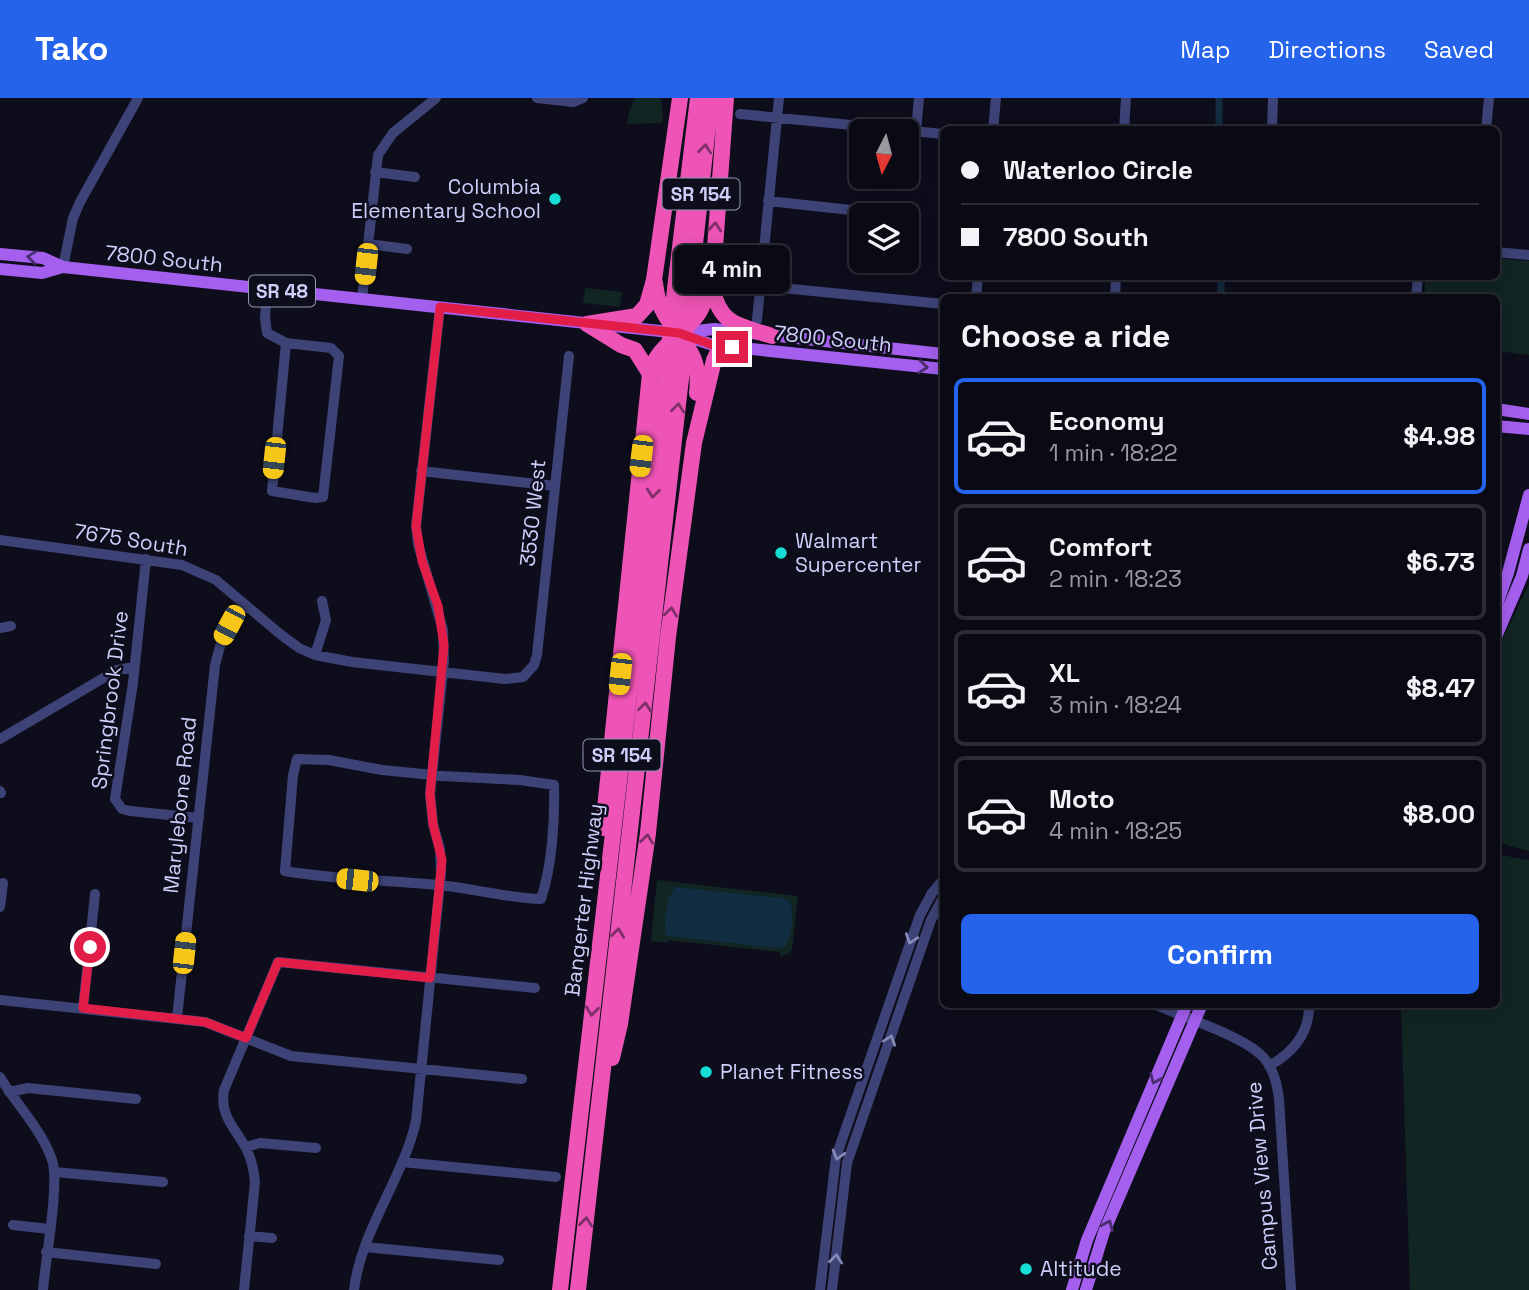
<!DOCTYPE html>
<meta charset="utf-8">
<style>
:root{--surface:#0a0a15;--page:#181822;--text:#f1f3f6;--muted:#999aa0;--line:#2a2b34;--accent:#2563eb}
body{margin:0;font-family:"Space Grotesk",sans-serif;background:var(--page);color:var(--text);height:100vh;display:flex;flex-direction:column;font-size:26px;white-space:nowrap}
*{box-sizing:border-box;margin:0}
p{font-size:23px;color:var(--muted)}
.icon{flex:none;width:38px;height:38px;fill:none;stroke:currentColor;stroke-width:2;stroke-linecap:round;stroke-linejoin:round}
.map{position:relative;flex:1;overflow:hidden}
.side{position:absolute;left:940px;top:196px;width:560px;height:714px;display:flex;flex-direction:column;background:var(--surface);border-radius:10px;box-shadow:0 4px 18px #0003,0 0 0 2px var(--line)}
.side>*{flex:none}
.banner{position:absolute;left:940px;top:28px;width:560px;height:154px;border-radius:10px;box-shadow:0 4px 18px #0003,0 0 0 2px var(--line);display:grid;align-content:center;height:154px;padding:0 21px;background:var(--surface)}
.needle{width:46px;rotate:186deg}
.controls{position:absolute;left:849px;top:21px;display:grid;gap:14px}
.controls a{display:grid;place-items:center;width:70px;height:70px;border-radius:10px;background:var(--surface);box-shadow:0 4px 18px #0003,0 0 0 2px var(--line);font-size:35px}
.end{position:absolute;width:32px;height:32px;margin:-16px;border:9px solid #e11d48;background:#fff;box-shadow:0 0 0 4px #fff}
.from{border-radius:50%}
.bubble{position:absolute;height:49px;border-radius:10px;background:var(--surface);box-shadow:0 4px 18px #0003,0 0 0 2px var(--line);font-size:23px;font-weight:700;line-height:49px;text-align:center}
.car{position:absolute;width:21px;height:42px;margin:-21px -10px;border-radius:9px;box-shadow:0 0 5px 2px #0007;background:linear-gradient(#f5c518 24%,#345 0 40%,#f5c518 0 76%,#345 0 86%,#f5c518 0)}
.banner b{display:flex;align-items:center;gap:24px;height:66px;font-size:26px}
.banner b+b{border-top:2px solid var(--line)}
.banner i{width:18px;height:18px;background:var(--text)}
ul{padding:0;list-style:none}
li{display:flex;align-items:center;gap:21px;height:116px;margin:0 14px 10px;padding:0 7px;border:4px solid var(--line);border-radius:10px}
li div{flex:1}
li b{display:block;font-size:26px}
li em{font-style:normal;font-weight:700}
li.selected{border-color:var(--accent)}
li>.icon{width:63px;height:63px;stroke-width:1.5}
h2{padding:0 21px;font-size:32px;line-height:84px}
.primary-button{display:flex;gap:14px;margin-top:auto;padding:14px 21px}
.primary-button a{flex:1;height:80px;border-radius:10px;background:var(--accent);color:#fff;font-size:28px;font-weight:700;line-height:80px;text-align:center}
header{display:flex;align-items:center;gap:42px;box-sizing:border-box;height:98px;padding:0 35px;background:var(--accent);color:#fff}
header strong{font-size:33px}
nav{display:flex;gap:38px;margin-inline-start:auto;font-size:24px}
.map>svg:first-child{display:block}
</style>
<header>
<strong>Tako</strong>
<nav><a>Map</a><a>Directions</a><a>Saved</a></nav>
</header>
<div class="map">
<svg width="1529" height="1192" viewBox="0 0 1529 1192">
<rect width="100%" height="100%" fill="#0e0d1c"/>
<path fill="#112522" d="M 635,0 L 661,0 L 663,22 L 661,25 L 627,26 L 629,14 Z
M 1496,160 L 1529,163 L 1529,257 L 1497,253 L 1496,257 L 1496,200 L 1424,199 L 1426,179 L 1496,178 Z
M 585,190 L 622,194 L 620,209 L 583,205 Z
M 1529,486 L 1529,753 L 1509,748 L 1496,741 L 1496,554 Z
M 1496,756 L 1529,762 L 1529,1192 L 1410,1192 L 1401,907 L 1496,906 Z
M 657,782 L 798,798 L 792,851 L 789,856 L 780,858 L 780,854 L 668,842 L 667,845 L 651,843 Z"/>
<path fill="#122c41" d="M 676,789 L 782,800 L 789,803 C 796,815 791,837 785,849 L 776,850 L 669,838 L 666,837 C 663,824 666,797 676,789 Z"/>
<g fill="none" stroke-linecap="round" stroke-linejoin="round">
<path stroke="#122c41" stroke-width="7" d="M 1219,0 L 1219,32
M 1221,200 L 1221,178"/>
<path stroke="#3d4377" stroke-width="10" d="M 537,0 L 573,4 L 583,0
M 740,16 L 943,36
M 993,32 L 996,0
M 1124,32 L 1126,0
M 1272,32 L 1273,0
M 1486,32 L 1489,0
M 916,33 L 919,0
M 375,74 L 415,79
M 768,103 L 897,117
M 906,118 L 907,118
M 368,146 L 407,151
M 1496,154 L 1529,157
M 63,169 L 73,120 L 80,104 L 138,0
M 761,188 L 943,206
M 267,192 L 265,220 L 267,235 L 286,245 L 331,250 L 339,258 L 323,399 L 315,400 L 272,393 L 286,245
M 976,200 L 978,178
M 1115,200 L 1116,178
M 1416,200 L 1418,178
M 362,201 L 378,57 L 393,35 L 436,0
M 757,222 L 779,0
M 421,373 L 555,388
M 0,442 L 182,467 L 216,482 L 280,536 L 299,550 L 315,557 L 352,564 L 505,581 L 523,579 L 534,567 L 537,557 L 569,258
M 146,461 L 133,585 L 115,701 L 122,711 L 130,713 L 199,720
M 0,530 L 11,528
M 315,557 L 326,522 L 322,503
M 0,641 L 117,572 L 134,569
M 297,661 L 329,662 L 382,672 L 443,678 L 520,682 L 554,687 C 555,722 552,768 541,801 C 508,800 474,791 440,787 C 388,782 336,782 285,773 L 293,677 Z
M 0,693 L 1,695
M 0,809 L 3,785
M 0,902 L 205,924 L 291,958 L 522,981
M 1154,906 C 1182,919 1245,938 1264,960 C 1274,972 1277,986 1279,1001 L 1291,1192
M 83,910 L 95,796
M 177,920 L 215,567 L 222,541 L 245,507
M 1269,968 C 1294,954 1310,935 1309,906
M 0,979 C 16,1006 42,1032 52,1062 C 60,1085 45,1164 43,1192
M 9,994 L 28,990 L 136,1001
M 246,1049 L 260,1045 L 316,1050
M 402,1064 L 556,1079
M 55,1074 L 163,1084
M 13,1127 L 49,1131
M 249,1138 L 272,1140
M 365,1149 L 499,1162
M 46,1154 L 156,1166
M 244,1192 L 255,1084 C 254,1073 252,1063 247,1052 C 236,1031 219,1018 224,992 L 278,864 L 535,890
M 354,1192 C 361,1132 403,1081 416,1023 L 441,775 L 440,751 L 433,726 L 430,696 L 444,563 L 443,532 L 418,446 L 416,428 L 440,209
M 820,1192 L 836,1059 L 920,817 L 932,795 L 943,782
M 832,1192 L 847,1065 L 931,822 L 943,800"/>
<path stroke="#a45fef" stroke-width="12" d="M 0,156 L 43,160 L 63,169 L 679,235 L 714,231 L 943,256
M 0,171 L 42,175 L 63,169
M 683,237 L 713,247 L 943,271
M 1496,311 L 1529,316
M 1496,328 L 1529,331
M 1496,509 L 1508,475 L 1529,397
M 1496,539 L 1522,478 L 1529,451
M 1072,1192 L 1087,1142 L 1187,906
M 1086,1192 L 1104,1134 L 1202,906"/>
<path stroke="#ee54b5" stroke-width="16" d="M 726,0 L 712,190 C 721,228 738,227 772,238
M 655,185 C 656,194 658,203 662,211 C 678,244 702,251 697,295
M 675,191 L 698,0
M 690,192 L 711,0
M 587,226 L 637,218 L 647,207 L 654,182 L 680,0
M 587,226 L 621,247 L 635,252 L 650,276
M 603,730 L 650,276 C 656,248 683,238 698,216 C 707,203 708,184 712,168
M 612,960 L 620,926 L 648,735 L 668,539 L 694,345 L 714,262 L 717,256 L 732,249
M 560,1192 L 666,278
M 578,1192 L 681,280"/>
<path stroke="#ee54b5" stroke-width="16" d="M 666,278 L 675,191
M 681,280 L 690,192"/>
</g>
<defs><path id="oneway-chevron" d="M-2-3.5L2.5 0L-2 3.5" fill="none" stroke-width="1.6" stroke-linecap="round" stroke-linejoin="round" transform="scale(1.75)"/></defs>
<g stroke="#7e3068">
<use href="#oneway-chevron" transform="translate(705 51) rotate(-84)"/>
<use href="#oneway-chevron" transform="translate(715 129) rotate(-85)"/>
<use href="#oneway-chevron" transform="translate(678 310) rotate(-84)"/>
<use href="#oneway-chevron" transform="translate(653 395) rotate(96)"/>
<use href="#oneway-chevron" transform="translate(671 514) rotate(-83)"/>
<use href="#oneway-chevron" transform="translate(645 609) rotate(-83)"/>
<use href="#oneway-chevron" transform="translate(647 741) rotate(-83)"/>
<use href="#oneway-chevron" transform="translate(618 835) rotate(-83)"/>
<use href="#oneway-chevron" transform="translate(592 913) rotate(97)"/>
<use href="#oneway-chevron" transform="translate(586 1124) rotate(-84)"/>
</g>
<g stroke="#4a2e70">
<use href="#oneway-chevron" transform="translate(32 159) rotate(-173)"/>
<use href="#oneway-chevron" transform="translate(923 269) rotate(5)"/>
<use href="#oneway-chevron" transform="translate(1155 981) rotate(113)"/>
<use href="#oneway-chevron" transform="translate(1108 1127) rotate(-67)"/>
</g>
<g stroke="#8589b8">
<use href="#oneway-chevron" transform="translate(911 841) rotate(109)"/>
<use href="#oneway-chevron" transform="translate(890 942) rotate(-71)"/>
<use href="#oneway-chevron" transform="translate(838 1057) rotate(106)"/>
<use href="#oneway-chevron" transform="translate(836 1161) rotate(-84)"/>
</g>
<g fill="none" stroke-linecap="round" stroke-linejoin="round">
<path stroke="#e11d48" stroke-width="9" d="M 90,849 L 83,910 L 205,924 L 246,940 L 278,864 L 430,880 L 442,762 L 433,726 L 430,696 L 444,547 L 438,508 L 422,463 L 416,428 L 440,209 L 679,235 L 713,247 L 732,249"/>
</g>
<g fill="#16ded4" stroke="#0e0d1c" stroke-width="2.5">
<circle cx="555" cy="101" r="7"/>
<circle cx="781" cy="455" r="7"/>
<circle cx="706" cy="974" r="7"/>
<circle cx="1026" cy="1171" r="7"/>
</g>
<g text-anchor="middle" stroke-width="5" stroke-linejoin="round" paint-order="stroke">
<g fill="#0e0d1c" stroke="#9495b7" stroke-width="2">
<rect x="662.5" y="80.5" width="77" height="31" rx="5"/>
<rect x="249" y="177.5" width="66" height="31" rx="5"/>
<rect x="583.5" y="641.5" width="77" height="31" rx="5"/>
</g>
<g font-size="19" font-weight="bold" fill="#cdcffa">
<text x="701" y="103">SR 154</text>
<text x="282" y="200">SR 48</text>
<text x="622" y="664">SR 154</text>
</g>
<g font-size="21" fill="#cdcffa" stroke="#0e0d1c" text-anchor="start">
<text x="541" y="96" text-anchor="end">Columbia<tspan x="541" dy="24">Elementary School</tspan></text>
<text x="795" y="450">Walmart<tspan x="795" dy="24">Supercenter</tspan></text>
<text x="720" y="981">Planet Fitness</text>
<text x="1040" y="1178">Altitude</text>
</g>
<g font-size="21" fill="#cdcffa" stroke="#0e0d1c">
<text transform="translate(164 161) rotate(6)" y="7">7800 South</text>
<text transform="translate(833 241) rotate(6)" y="7">7800 South</text>
<text transform="translate(533 415) rotate(-84)" y="7">3530 West</text>
<text transform="translate(131 442) rotate(9)" y="7">7675 South</text>
<text transform="translate(110 602) rotate(-83)" y="7">Springbrook Drive</text>
<text transform="translate(180 707) rotate(-84)" y="7">Marylebone Road</text>
<text transform="translate(584 802) rotate(-83)" y="7">Bangerter Highway</text>
<text transform="translate(1262 1078) rotate(-95)" y="7">Campus View Drive</text>
</g>
</g>
</svg>
<div class="controls">
<a><svg class="needle" viewBox="-14 -14 28 28"><path d="M0-13l5 13h-10z" fill="#e53935"/><path d="M0 13l5-13h-10z" fill="#999aa0"/></svg></a>
<a><svg class="icon" aria-label="layers" viewBox="0 0 24 24"><path d="M12 4l9 5-9 5-9-5zM3 14l9 5 9-5"/></svg></a>
</div>
<i class="end from" style="left:90px;top:849px"></i>
<i class="end" style="left:732px;top:249px"></i>
<div class="bubble" style="left:674px;top:147px;width:116px">4 min</div>
<i class="car" style="left:366px;top:166px;rotate:186deg"></i>
<i class="car" style="left:641px;top:358px;rotate:187deg"></i>
<i class="car" style="left:274px;top:360px;rotate:186deg"></i>
<i class="car" style="left:229px;top:527px;rotate:208deg"></i>
<i class="car" style="left:620px;top:576px;rotate:186deg"></i>
<i class="car" style="left:357px;top:782px;rotate:276deg"></i>
<i class="car" style="left:184px;top:855px;rotate:6deg"></i>
<div class="banner">
<b><i class="from"></i>Waterloo Circle</b>
<b><i></i>7800 South</b>
</div>
<section class="side">
<h2>Choose a ride</h2>
<ul>
<li class="selected"><svg class="icon" aria-label="car" viewBox="0 0 24 24"><path d="M5 17H2v-5l4-1 3-4h7l3 4 3 1v5h-3M9 17h6M6 11h13"/><circle cx="7" cy="17" r="2"/><circle cx="17" cy="17" r="2"/></svg><div><b>Economy</b><p>1 min · 18:22</p></div><em>$4.98</em></li>
<li><svg class="icon" aria-label="car" viewBox="0 0 24 24"><path d="M5 17H2v-5l4-1 3-4h7l3 4 3 1v5h-3M9 17h6M6 11h13"/><circle cx="7" cy="17" r="2"/><circle cx="17" cy="17" r="2"/></svg><div><b>Comfort</b><p>2 min · 18:23</p></div><em>$6.73</em></li>
<li><svg class="icon" aria-label="car" viewBox="0 0 24 24"><path d="M5 17H2v-5l4-1 3-4h7l3 4 3 1v5h-3M9 17h6M6 11h13"/><circle cx="7" cy="17" r="2"/><circle cx="17" cy="17" r="2"/></svg><div><b>XL</b><p>3 min · 18:24</p></div><em>$8.47</em></li>
<li><svg class="icon" aria-label="car" viewBox="0 0 24 24"><path d="M5 17H2v-5l4-1 3-4h7l3 4 3 1v5h-3M9 17h6M6 11h13"/><circle cx="7" cy="17" r="2"/><circle cx="17" cy="17" r="2"/></svg><div><b>Moto</b><p>4 min · 18:25</p></div><em>$8.00</em></li>
</ul>
<div class="primary-button"><a>Confirm</a></div>
</section>
</div>
